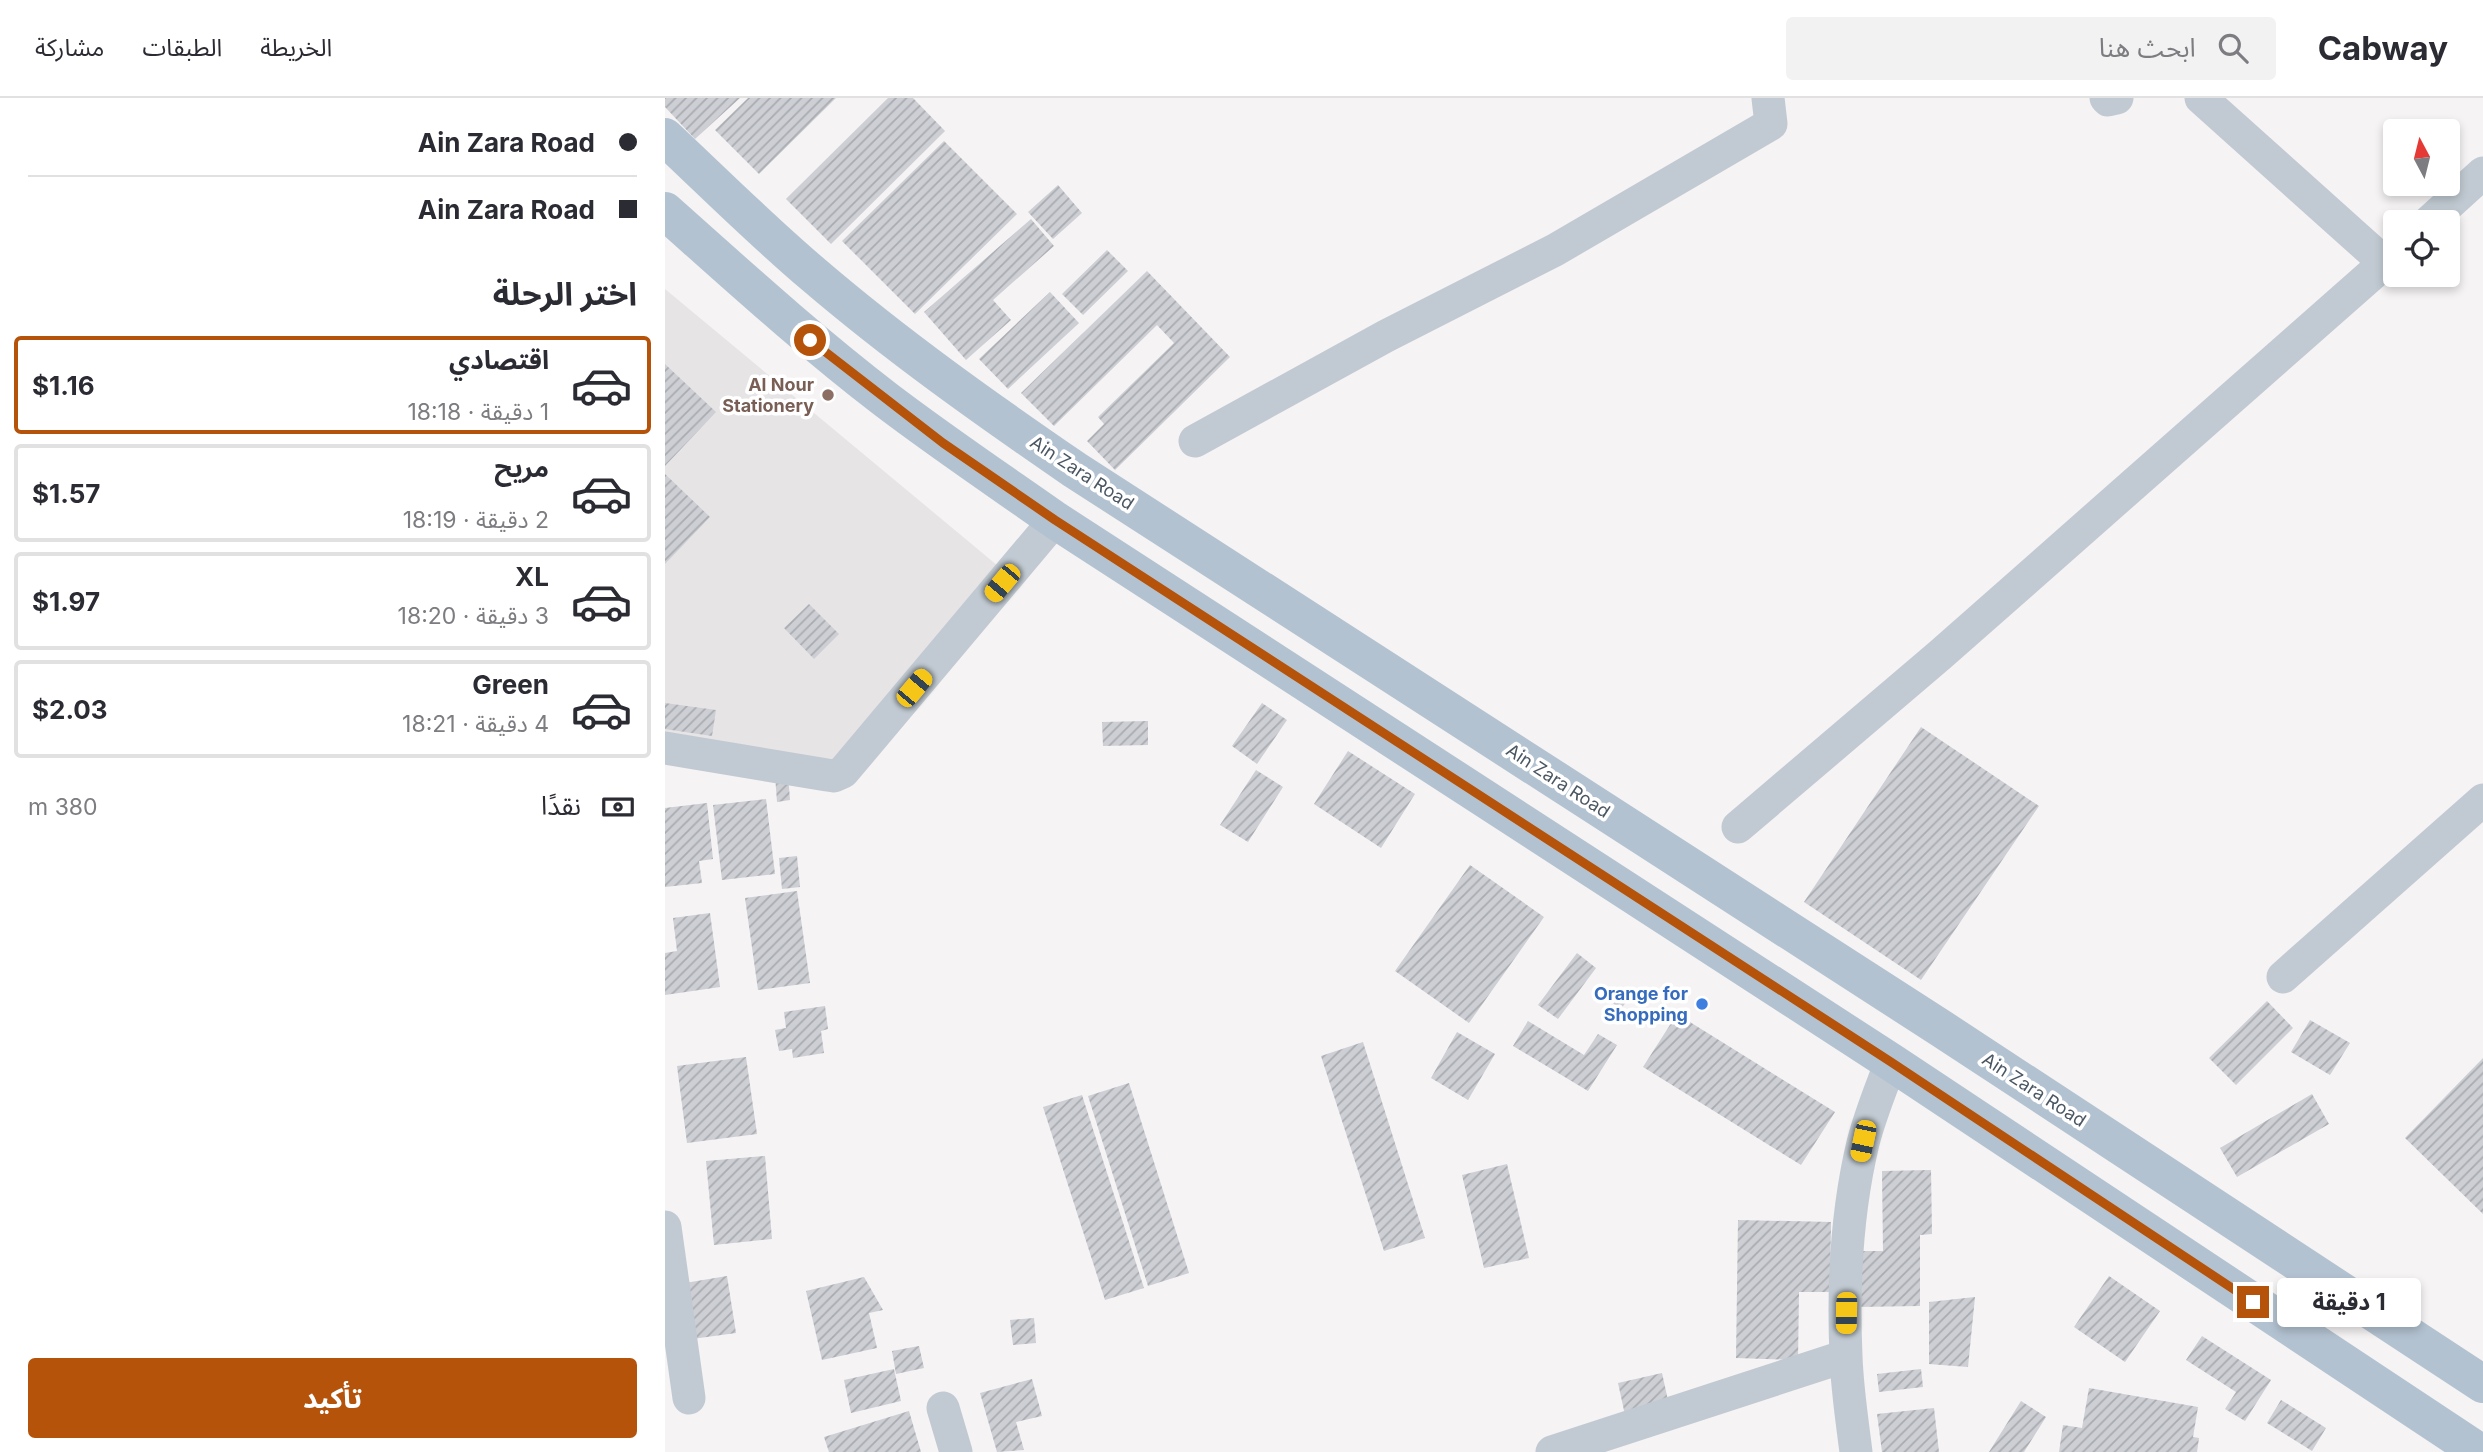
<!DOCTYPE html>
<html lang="ar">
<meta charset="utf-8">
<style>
:root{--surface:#fff;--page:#f2f2f3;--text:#2b2b33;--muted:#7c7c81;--line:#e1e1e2;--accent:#b45309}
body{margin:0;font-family:Inter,"Noto Sans Arabic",sans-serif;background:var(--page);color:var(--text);direction:rtl;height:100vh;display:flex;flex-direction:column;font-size:26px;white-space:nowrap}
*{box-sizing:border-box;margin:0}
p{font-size:23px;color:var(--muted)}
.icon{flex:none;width:38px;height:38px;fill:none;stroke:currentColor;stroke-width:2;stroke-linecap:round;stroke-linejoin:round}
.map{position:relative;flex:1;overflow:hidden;direction:ltr}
.panel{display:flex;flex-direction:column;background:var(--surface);width:665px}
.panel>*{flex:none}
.guide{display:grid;align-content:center;height:154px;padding:0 28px;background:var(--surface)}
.needle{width:46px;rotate:353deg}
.buttons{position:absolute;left:1718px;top:21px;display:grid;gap:14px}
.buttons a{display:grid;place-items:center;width:77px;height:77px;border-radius:7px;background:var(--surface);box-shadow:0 4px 10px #0003;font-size:35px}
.end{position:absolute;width:32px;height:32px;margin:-16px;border:9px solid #b45309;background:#fff;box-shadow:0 0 0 4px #fff}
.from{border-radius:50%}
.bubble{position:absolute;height:49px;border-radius:7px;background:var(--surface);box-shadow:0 4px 10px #0003;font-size:23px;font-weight:700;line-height:49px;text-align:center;direction:rtl}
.car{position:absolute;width:21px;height:42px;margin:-21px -10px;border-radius:9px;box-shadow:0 0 5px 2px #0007;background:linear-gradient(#f5c518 24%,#345 0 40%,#f5c518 0 76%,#345 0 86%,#f5c518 0)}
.guide b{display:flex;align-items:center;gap:24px;height:66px;font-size:26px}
.guide b+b{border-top:2px solid var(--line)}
.guide i{width:18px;height:18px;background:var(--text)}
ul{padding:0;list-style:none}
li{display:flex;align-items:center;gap:21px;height:98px;margin:0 14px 10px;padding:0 14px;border:4px solid var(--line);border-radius:7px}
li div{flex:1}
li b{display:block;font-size:26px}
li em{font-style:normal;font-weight:700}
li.current{border-color:var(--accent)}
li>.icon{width:63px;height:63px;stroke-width:1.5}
h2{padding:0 28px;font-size:32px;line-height:84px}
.pay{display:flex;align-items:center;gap:18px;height:77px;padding:0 28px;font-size:26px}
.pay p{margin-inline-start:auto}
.button{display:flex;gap:14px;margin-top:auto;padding:14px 28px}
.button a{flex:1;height:80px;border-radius:7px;background:var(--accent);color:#fff;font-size:28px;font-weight:700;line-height:80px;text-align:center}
header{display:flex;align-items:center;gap:42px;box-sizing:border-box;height:98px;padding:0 35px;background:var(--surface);border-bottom:2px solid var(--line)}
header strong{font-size:33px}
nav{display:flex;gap:38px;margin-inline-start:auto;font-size:24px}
.search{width:490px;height:63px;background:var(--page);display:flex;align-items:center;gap:18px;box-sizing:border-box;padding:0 24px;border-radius:7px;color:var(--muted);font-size:26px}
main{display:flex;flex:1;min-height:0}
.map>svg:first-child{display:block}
</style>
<header>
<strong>Cabway</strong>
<div class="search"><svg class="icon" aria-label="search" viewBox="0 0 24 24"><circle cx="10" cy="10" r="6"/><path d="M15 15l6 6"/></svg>ابحث هنا</div>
<nav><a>الخريطة</a><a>الطبقات</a><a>مشاركة</a></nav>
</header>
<main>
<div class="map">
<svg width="1818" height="1354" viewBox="0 0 1818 1354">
<defs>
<pattern id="building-hatch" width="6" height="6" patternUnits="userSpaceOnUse" patternTransform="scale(1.75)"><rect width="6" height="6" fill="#cdcfd5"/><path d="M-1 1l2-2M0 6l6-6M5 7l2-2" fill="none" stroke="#a8abb0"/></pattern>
</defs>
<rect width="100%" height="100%" fill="#f5f3f3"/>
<path fill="#e6e4e5" d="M 0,191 L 339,473 L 168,670 L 0,641 Z"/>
<path fill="url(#building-hatch)" d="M 0,0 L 75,0 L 30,41 L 0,9 Z
M 83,0 L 171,0 L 94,76 L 50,32 Z
M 223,0 L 248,0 L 280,33 L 166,146 L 121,101 Z
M 279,43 L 352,116 L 250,216 L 177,143 Z
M 393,87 L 417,115 L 388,141 L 363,114 Z
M 366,121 L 389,148 L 328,202 L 346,222 L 301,262 L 259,214 Z
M 442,152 L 463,173 L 418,217 L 397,196 Z
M 482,173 L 565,259 L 450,372 L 422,343 L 439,326 L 433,319 L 509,245 L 492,227 L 389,328 L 356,295 Z
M 385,194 L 414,225 L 343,291 L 314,261 Z
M 0,266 L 51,314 L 0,368 Z
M 0,376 L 45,419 L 0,466 Z
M 144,506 L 174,536 L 149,561 L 119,530 Z
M 0,605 L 51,612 L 47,638 L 0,631 Z
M 597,605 L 622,622 L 592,666 L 567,648 Z
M 483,623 L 483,647 L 438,648 L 437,624 Z
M 1256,629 L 1374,708 L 1256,882 L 1139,804 Z
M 683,653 L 750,696 L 716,750 L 649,706 Z
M 591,672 L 618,689 L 583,744 L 555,727 Z
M 123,676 L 125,702 L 112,704 L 110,677 Z
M 101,701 L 110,776 L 57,782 L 48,707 Z
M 42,705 L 48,761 L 34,763 L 37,785 L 0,789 L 0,710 Z
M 132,758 L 135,789 L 117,791 L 114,760 Z
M 805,767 L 879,819 L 804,925 L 730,873 Z
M 132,793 L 145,885 L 93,892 L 80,800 Z
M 45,815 L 55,889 L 0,897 L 0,855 L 12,853 L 8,820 Z
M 912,855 L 931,870 L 893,921 L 873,907 Z
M 952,892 L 964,900 L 956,911 L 945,903 Z
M 1602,903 L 1628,930 L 1571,987 L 1544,960 Z
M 160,908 L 163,931 L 156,933 L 159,955 L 128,960 L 127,951 L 114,953 L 110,932 L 121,930 L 119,914 Z
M 1012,916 L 1170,1014 L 1136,1067 L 978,969 Z
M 1645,922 L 1685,945 L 1665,977 L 1626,954 Z
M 863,923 L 919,957 L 933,936 L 952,947 L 923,993 L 848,948 Z
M 792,934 L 830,956 L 803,1002 L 766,980 Z
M 698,944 L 760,1140 L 719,1153 L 656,958 Z
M 81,959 L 92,1036 L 22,1045 L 12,968 Z
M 1818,960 L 1818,1116 L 1740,1040 Z
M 464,985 L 524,1175 L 483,1188 L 423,998 Z
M 1647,996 L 1664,1026 L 1572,1079 L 1555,1050 Z
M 417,997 L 479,1190 L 440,1202 L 378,1009 Z
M 100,1058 L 107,1141 L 49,1147 L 41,1063 Z
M 842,1066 L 864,1160 L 819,1170 L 797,1077 Z
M 1266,1072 L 1267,1136 L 1255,1137 L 1255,1208 L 1193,1209 L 1192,1153 L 1218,1153 L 1217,1073 Z
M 1073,1122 L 1166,1124 L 1165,1194 L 1134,1194 L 1133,1262 L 1071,1260 Z
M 62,1178 L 71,1235 L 27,1241 L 20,1185 Z
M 1444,1178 L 1495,1213 L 1460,1264 L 1409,1229 Z
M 199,1179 L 218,1212 L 204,1215 L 212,1250 L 157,1262 L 141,1193 Z
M 1310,1199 L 1303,1269 L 1264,1266 L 1264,1204 Z
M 369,1220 L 371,1245 L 348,1247 L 345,1222 Z
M 1537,1238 L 1606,1282 L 1580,1323 L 1560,1311 L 1571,1294 L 1521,1262 Z
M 254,1248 L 259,1270 L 231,1276 L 227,1253 Z
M 229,1271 L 236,1303 L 186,1315 L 179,1282 Z
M 1256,1271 L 1258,1289 L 1214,1294 L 1212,1276 Z
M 997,1275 L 1004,1307 L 960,1317 L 953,1285 Z
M 367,1281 L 377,1318 L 351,1324 L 359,1352 L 332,1354 L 315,1295 Z
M 1424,1290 L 1533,1309 L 1528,1339 L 1534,1340 L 1532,1354 L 1394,1354 L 1398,1327 L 1417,1330 Z
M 1616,1302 L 1661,1330 L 1647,1353 L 1602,1325 Z
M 1356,1303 L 1381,1319 L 1359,1354 L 1324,1354 Z
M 1269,1310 L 1274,1354 L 1217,1354 L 1212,1316 Z
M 244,1313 L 256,1354 L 164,1354 L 159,1339 Z"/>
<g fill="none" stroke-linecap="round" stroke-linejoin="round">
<path stroke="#c1cad2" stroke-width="33" d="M 1441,0 L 1443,2 L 1452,0
M 1536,0 L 1720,165
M 1764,124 L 1818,75
M 530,343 L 721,238 L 890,152 L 1106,26 L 1103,0
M 0,650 L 162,677 L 169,678 L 178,674 L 390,422
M 1073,729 L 1275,557 L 1731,155
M 1618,879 L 1818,702
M 0,1129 L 24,1300
M 278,1310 L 291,1354
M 887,1354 L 1181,1258
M 1191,1354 C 1187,1322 1182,1290 1181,1258 C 1178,1189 1182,1112 1198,1045 C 1205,1017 1216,991 1226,964"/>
<path stroke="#b3c2d1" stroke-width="38" d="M 0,39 C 49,85 98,134 149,177 C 232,248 321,311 410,372 L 1277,931 L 1818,1286
M 0,113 C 72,177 143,242 220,301 C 275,343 333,382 390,422 L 1226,964 L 1814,1354"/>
</g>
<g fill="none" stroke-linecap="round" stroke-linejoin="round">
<path stroke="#b45309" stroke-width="9" d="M 145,242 L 278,345 L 390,422 L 1226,964 L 1588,1204"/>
</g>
<circle fill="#8d6e63" stroke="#fff" stroke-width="2.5" cx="163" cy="297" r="7"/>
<circle fill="#3f7fe0" stroke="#fff" stroke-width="2.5" cx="1037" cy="906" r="7"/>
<g text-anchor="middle" stroke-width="7" stroke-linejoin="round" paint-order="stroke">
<g font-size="18" font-weight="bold" fill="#785e54" stroke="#fff" text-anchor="end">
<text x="149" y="293">Al Nour<tspan x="149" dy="21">Stationery</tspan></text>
</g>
<g font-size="18" fill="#4a5661" stroke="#fff">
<text transform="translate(417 375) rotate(33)" y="6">Ain Zara Road</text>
<text transform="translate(893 683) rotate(33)" y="6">Ain Zara Road</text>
<text transform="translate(1369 992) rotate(33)" y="6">Ain Zara Road</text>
</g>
<g font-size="18" font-weight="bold" fill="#366cbe" stroke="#fff" text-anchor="end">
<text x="1023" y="902">Orange for<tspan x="1023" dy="21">Shopping</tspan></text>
</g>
</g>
</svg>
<div class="buttons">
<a><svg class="needle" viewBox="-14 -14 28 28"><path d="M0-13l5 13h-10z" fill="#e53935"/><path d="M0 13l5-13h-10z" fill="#7c7c81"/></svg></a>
<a><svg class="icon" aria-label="locate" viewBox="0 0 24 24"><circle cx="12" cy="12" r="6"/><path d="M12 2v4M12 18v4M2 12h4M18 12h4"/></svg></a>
</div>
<i class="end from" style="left:145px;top:242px"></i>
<i class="end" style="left:1588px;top:1204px"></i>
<div class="bubble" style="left:1612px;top:1180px;width:144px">1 دقيقة</div>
<i class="car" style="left:337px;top:485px;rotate:220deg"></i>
<i class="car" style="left:249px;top:590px;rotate:40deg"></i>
<i class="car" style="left:1198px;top:1043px;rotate:192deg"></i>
<i class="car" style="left:1181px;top:1215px;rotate:181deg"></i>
</div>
<section class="panel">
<div class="guide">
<b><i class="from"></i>Ain Zara Road</b>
<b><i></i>Ain Zara Road</b>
</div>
<h2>اختر الرحلة</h2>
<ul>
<li class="current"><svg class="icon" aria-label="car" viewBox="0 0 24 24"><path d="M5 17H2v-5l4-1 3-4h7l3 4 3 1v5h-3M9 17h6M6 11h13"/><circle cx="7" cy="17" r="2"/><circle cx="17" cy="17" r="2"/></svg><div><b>اقتصادي</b><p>1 دقيقة · 18:18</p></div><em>$1.16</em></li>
<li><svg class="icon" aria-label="car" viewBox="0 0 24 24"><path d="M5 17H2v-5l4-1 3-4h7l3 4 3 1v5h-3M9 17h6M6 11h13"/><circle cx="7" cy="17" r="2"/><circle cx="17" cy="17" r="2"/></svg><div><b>مريح</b><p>2 دقيقة · 18:19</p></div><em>$1.57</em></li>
<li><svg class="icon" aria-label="car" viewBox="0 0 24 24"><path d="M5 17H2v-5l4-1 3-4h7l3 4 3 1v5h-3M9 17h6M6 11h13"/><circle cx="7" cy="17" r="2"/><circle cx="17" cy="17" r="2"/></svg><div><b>XL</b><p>3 دقيقة · 18:20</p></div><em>$1.97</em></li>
<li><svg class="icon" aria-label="car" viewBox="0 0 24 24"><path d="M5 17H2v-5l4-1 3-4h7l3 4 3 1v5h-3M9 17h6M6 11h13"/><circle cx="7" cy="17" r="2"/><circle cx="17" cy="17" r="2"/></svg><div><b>Green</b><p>4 دقيقة · 18:21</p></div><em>$2.03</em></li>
</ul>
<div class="pay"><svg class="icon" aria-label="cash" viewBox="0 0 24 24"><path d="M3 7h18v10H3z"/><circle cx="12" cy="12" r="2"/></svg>نقدًا<p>380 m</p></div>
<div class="button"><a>تأكيد</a></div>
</section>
</main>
